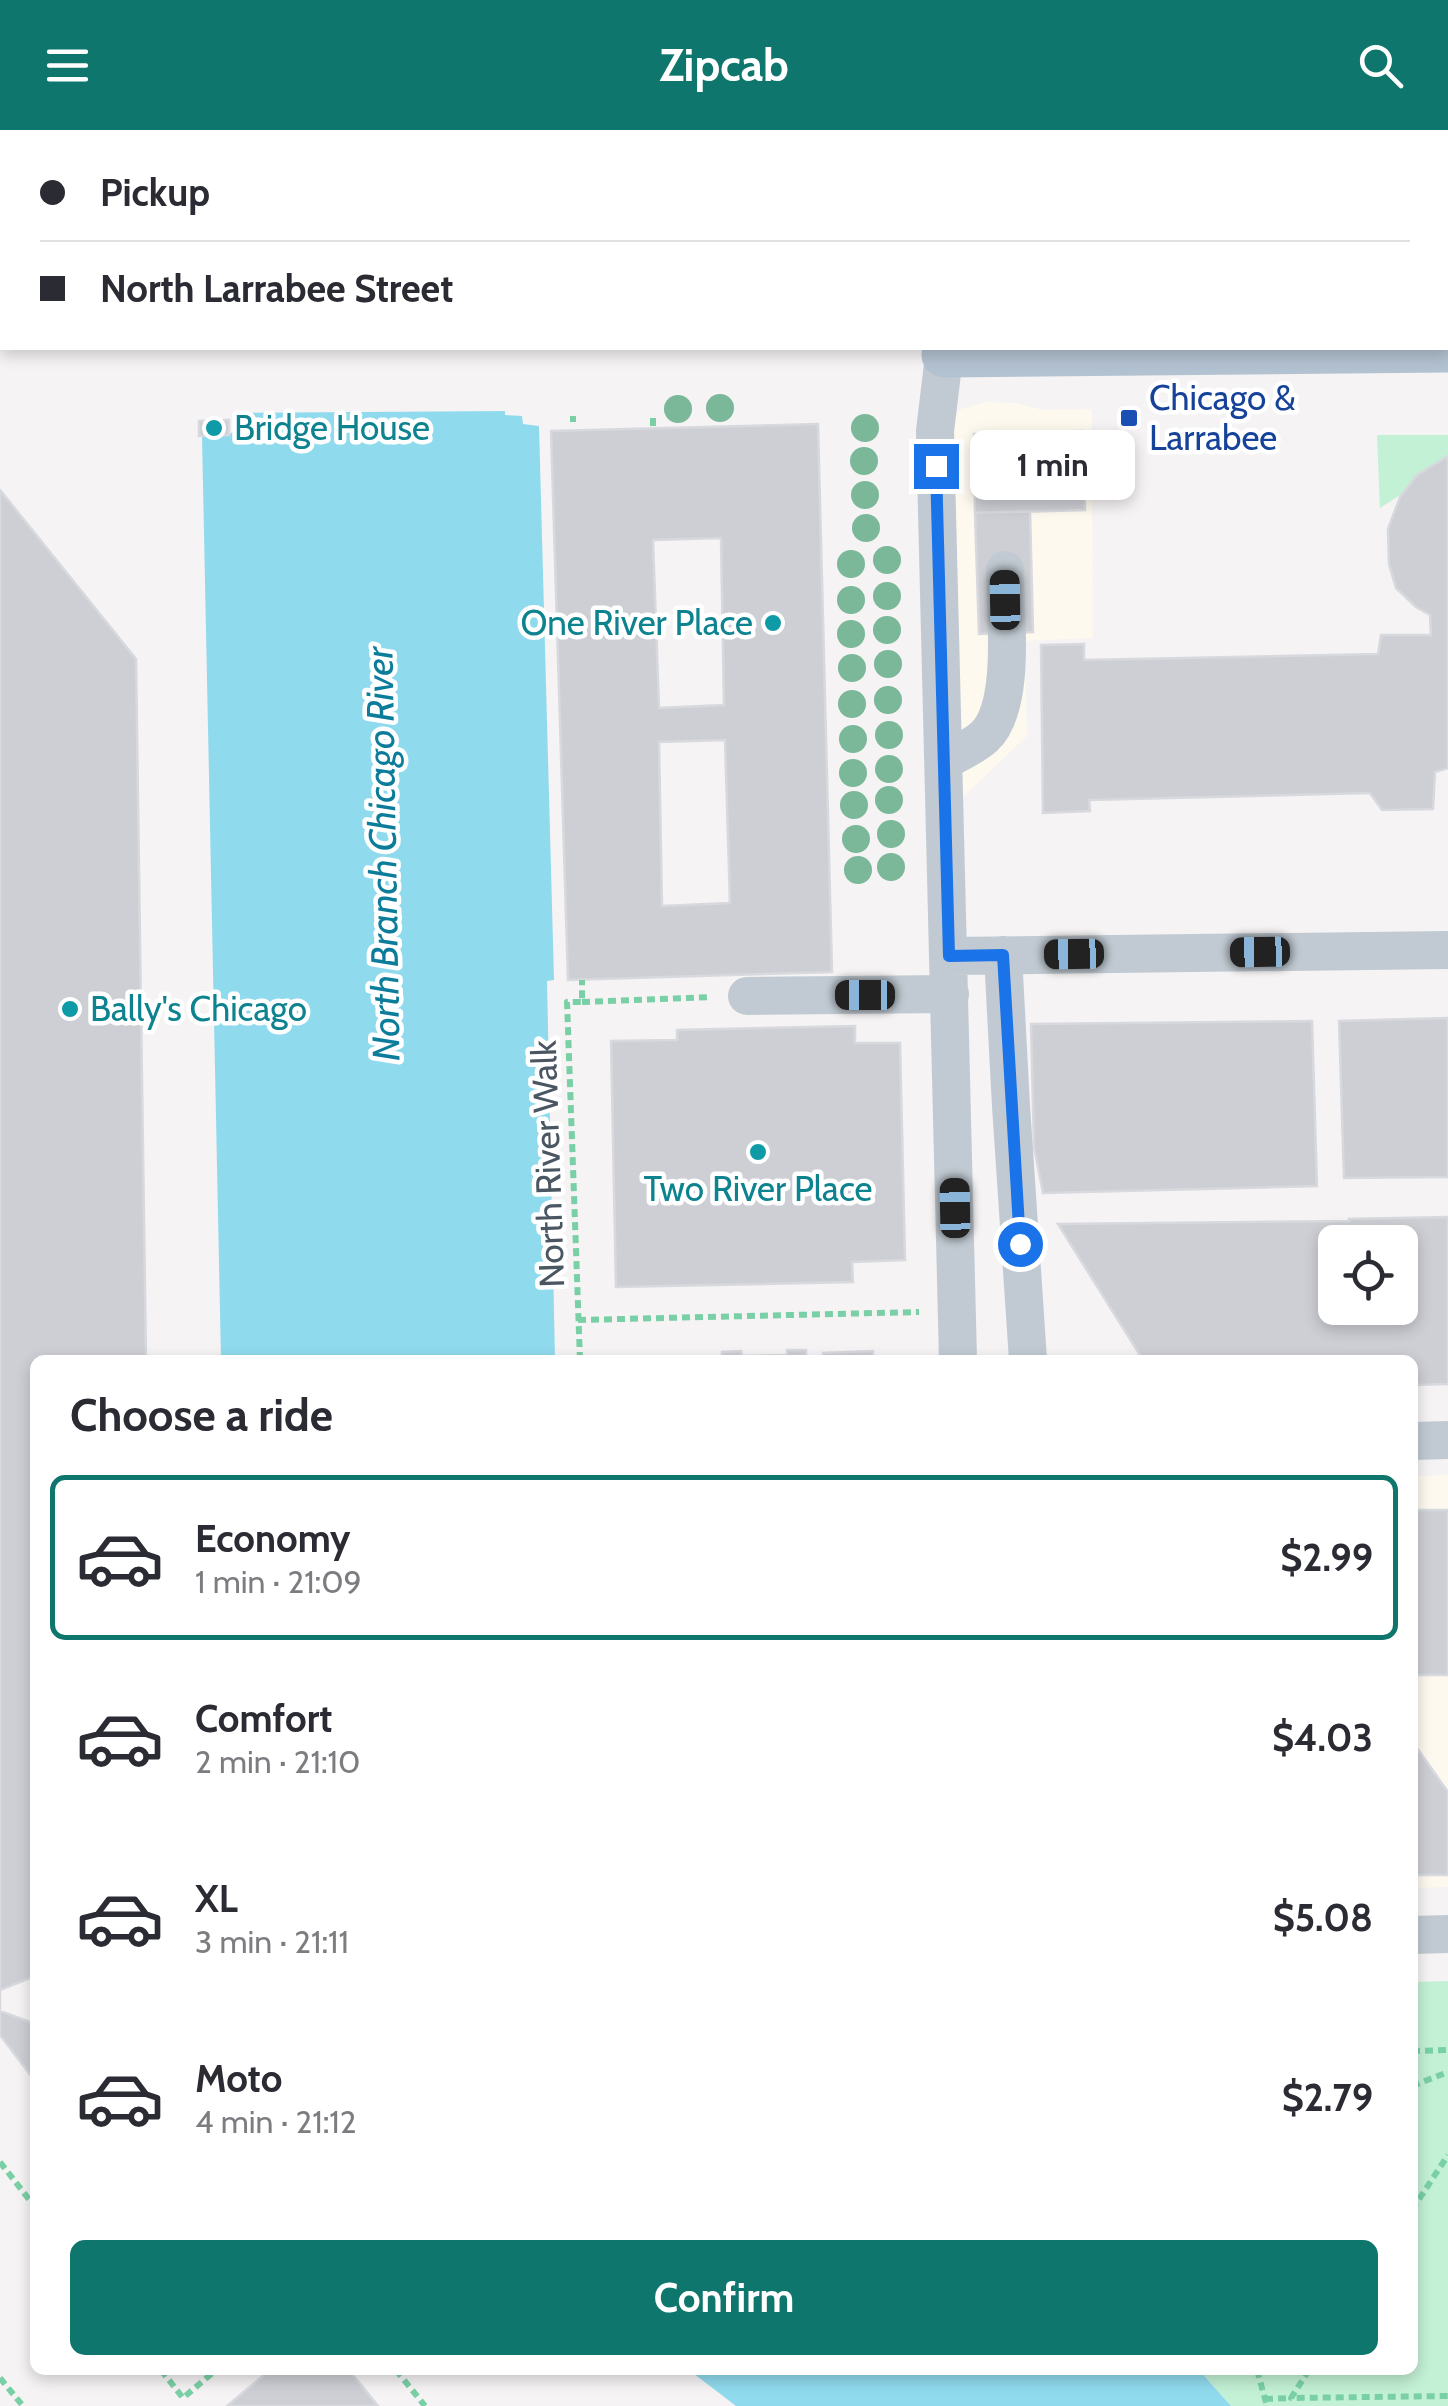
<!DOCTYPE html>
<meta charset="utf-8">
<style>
:root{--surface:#fff;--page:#f2f2f3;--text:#2b2b33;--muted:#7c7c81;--line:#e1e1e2;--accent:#0f766e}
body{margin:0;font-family:Cabin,sans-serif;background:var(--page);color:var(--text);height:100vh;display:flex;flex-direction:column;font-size:38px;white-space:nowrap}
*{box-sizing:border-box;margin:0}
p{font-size:32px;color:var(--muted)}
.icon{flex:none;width:55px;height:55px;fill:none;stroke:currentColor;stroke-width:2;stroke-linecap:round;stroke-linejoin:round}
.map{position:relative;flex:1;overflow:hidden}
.panel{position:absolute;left:30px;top:1225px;width:1388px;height:1020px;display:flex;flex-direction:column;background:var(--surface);border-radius:15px;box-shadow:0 5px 15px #0003}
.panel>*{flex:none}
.top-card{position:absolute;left:0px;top:0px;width:1450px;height:220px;box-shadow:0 5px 15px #0003;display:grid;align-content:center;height:220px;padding:0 40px;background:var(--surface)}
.tools{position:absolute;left:1318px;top:1095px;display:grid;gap:20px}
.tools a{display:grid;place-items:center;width:100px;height:100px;border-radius:15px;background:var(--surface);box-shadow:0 5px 15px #0003;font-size:50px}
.end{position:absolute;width:45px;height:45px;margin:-22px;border:12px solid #1a73e8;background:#fff;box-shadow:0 0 0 5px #fff}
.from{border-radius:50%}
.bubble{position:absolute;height:70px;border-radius:15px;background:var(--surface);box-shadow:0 5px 15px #0003;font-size:32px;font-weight:800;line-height:70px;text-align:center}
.car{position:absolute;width:30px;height:60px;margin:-30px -15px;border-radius:12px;box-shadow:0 0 8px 2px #0007;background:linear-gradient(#222 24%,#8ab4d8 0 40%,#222 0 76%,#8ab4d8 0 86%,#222 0)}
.top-card b{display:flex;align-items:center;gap:35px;height:95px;font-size:38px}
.top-card b+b{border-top:2px solid var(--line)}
.top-card i{width:25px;height:25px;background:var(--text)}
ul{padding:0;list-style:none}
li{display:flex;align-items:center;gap:30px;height:165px;margin:0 20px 15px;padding:0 20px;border:5px solid transparent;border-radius:15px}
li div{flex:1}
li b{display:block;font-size:38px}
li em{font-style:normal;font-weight:800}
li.current{border-color:var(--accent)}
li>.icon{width:90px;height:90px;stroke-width:1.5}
h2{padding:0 40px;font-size:45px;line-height:120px}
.primary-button{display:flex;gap:20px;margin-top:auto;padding:20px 40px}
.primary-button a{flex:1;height:115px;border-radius:15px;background:var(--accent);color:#fff;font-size:40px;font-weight:800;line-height:115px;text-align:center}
header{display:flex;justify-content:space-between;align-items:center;height:130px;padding:0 40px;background:var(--accent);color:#fff;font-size:45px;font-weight:800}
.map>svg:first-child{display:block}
</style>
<header><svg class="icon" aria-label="menu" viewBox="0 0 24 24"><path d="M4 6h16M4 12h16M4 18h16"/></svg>Zipcab<svg class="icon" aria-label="search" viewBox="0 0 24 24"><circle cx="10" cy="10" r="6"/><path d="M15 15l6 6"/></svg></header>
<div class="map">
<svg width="1448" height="2276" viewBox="0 0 1448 2276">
<rect width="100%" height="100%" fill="#f5f3f3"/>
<path fill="#fdf9ef" d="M 986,272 L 1016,273 L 1043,280 L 1092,279 L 1093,508 L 1025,511 L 1027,606 L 958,672 L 952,291 L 958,280 Z
M 1448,1345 L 1448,1757 L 1413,1758 L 1412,1346 Z"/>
<path fill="#c3f1d5" d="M 1377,305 L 1448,305 L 1448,347 L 1403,363 L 1380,378 Z
M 1448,1851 L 1448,2276 L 1231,2276 L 1199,2240 L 1412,2240 L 1413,1852 Z"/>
<path fill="#90daee" d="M 234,218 L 504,218 L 505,285 L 522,286 L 523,294 L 539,296 L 554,850 L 547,851 L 555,1230 L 221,1230 L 202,306 L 229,305 L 236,299 Z
M 689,2240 L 1199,2240 L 1231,2276 L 736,2276 Z"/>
<path fill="#f5f3f3" d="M 229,218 L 509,218 L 510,280 L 515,281 L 230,283 Z"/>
<path fill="#cdcfd5" stroke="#d7d9de" stroke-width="2.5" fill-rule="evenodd" d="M 534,0 L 804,0 L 804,2 L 534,2 Z
M 1046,0 L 1448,0 L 1448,129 L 1448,2 L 1046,2 Z
M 229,290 L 229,305 L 199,306 L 199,291 Z
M 818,294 L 832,842 L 568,850 L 551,301 ZM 721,408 L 724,575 L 659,578 L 653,410 ZM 725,610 L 730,773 L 662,776 L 659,612 Z
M 1082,301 L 1085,380 L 975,383 L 974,304 Z
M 1448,326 L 1448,638 L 1435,642 L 1433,679 L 1382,680 L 1370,663 L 1089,670 L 1090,681 L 1043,683 L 1041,515 L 1084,514 L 1084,530 L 1378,524 L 1381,505 L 1431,505 L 1430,485 L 1416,477 L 1396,458 L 1389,434 L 1388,399 L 1400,367 L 1417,345 Z
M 0,360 L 136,529 L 146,1230 L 35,1230 L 35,1951 L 0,1905 Z
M 1030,381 L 1033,502 L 979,504 L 975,383 Z
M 1448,888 L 1448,1047 L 1344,1048 L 1339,891 Z
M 1312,891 L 1317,1056 L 1043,1063 L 1034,1017 L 1031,894 Z
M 855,896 L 855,913 L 900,913 L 905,1130 L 852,1132 L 853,1152 L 616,1157 L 611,911 L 677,910 L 677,900 Z
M 1448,1087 L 1448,1254 L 1412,1255 L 1412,1230 L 1143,1230 L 1058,1094 L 1349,1091 L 1349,1089 ZM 1335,1112 L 1400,1112 L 1400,1178 L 1335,1178 Z
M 787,1220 L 806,1220 L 806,1230 L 722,1230 L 722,1222 L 741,1221 L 742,1226 L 787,1225 Z
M 873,1221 L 873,1230 L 823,1230 L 823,1223 Z
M 1412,1380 L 1448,1380 L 1448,1545 L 1412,1545 Z
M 1412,1611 L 1448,1662 L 1448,1745 L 1412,1745 Z
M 35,1846 L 35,1894 L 0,1881 L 0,1860 Z
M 270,2240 L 349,2240 L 378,2276 L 227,2276 Z"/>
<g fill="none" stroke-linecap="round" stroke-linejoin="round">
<path stroke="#7ad0a6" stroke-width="6" stroke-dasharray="8 5" stroke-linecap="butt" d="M 653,288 L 653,299
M 570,289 L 576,289
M 582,872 L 711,867
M 578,1190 L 919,1182
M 580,1230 L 567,872 L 582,872 L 582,850
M 1412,1921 L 1448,1920
M 1412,1956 L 1448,1942
M 0,2032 L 35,2077
M 1412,2080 L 1448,2025
M 161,2240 L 183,2268 L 216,2240
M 396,2240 L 425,2276
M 1257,2240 L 1267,2276
M 1309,2240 L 1291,2268 L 1448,2266
M 0,2248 L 23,2276
M 1265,2269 L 1291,2268"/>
<path stroke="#c1cad2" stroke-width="38" d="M 954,0 L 954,2
M 945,218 L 935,301 L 958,1230
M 944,631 C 956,624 973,617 984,607 C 1017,577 1005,483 1005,440
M 1003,825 L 1011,976 L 1028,1230
M 949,826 L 1448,820
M 747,866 L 950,864
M 1412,1311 L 1448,1310
M 1412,1805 L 1448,1804"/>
<path stroke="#b3c2d1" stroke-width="45" d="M 944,225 L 1448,220"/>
</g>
<g fill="#7bb799">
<circle cx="720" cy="278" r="14"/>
<circle cx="678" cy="279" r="14"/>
<circle cx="865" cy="298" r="14"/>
<circle cx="864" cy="331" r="14"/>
<circle cx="865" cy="365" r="14"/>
<circle cx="866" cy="398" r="14"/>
<circle cx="887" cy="430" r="14"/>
<circle cx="851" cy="434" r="14"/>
<circle cx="887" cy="466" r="14"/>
<circle cx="851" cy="470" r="14"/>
<circle cx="887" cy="500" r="14"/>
<circle cx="851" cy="504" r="14"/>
<circle cx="888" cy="534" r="14"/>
<circle cx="852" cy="538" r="14"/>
<circle cx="888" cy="570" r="14"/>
<circle cx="852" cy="574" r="14"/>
<circle cx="889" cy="605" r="14"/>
<circle cx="853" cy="609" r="14"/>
<circle cx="889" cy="639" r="14"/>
<circle cx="853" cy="643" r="14"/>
<circle cx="889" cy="670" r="14"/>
<circle cx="854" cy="675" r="14"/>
<circle cx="891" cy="704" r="14"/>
<circle cx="856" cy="709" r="14"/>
<circle cx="891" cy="737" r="14"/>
<circle cx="858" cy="740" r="14"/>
</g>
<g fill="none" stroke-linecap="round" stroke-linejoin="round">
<path stroke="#1a73e8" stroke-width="12" d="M 936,336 L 949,826 L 1003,825 L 1020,1114"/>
</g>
<rect fill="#1a4fb4" stroke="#fff" stroke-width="4" x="1119" y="278" width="20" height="20" rx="5"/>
<g fill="#0f9aa8" stroke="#fff" stroke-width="4">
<circle cx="214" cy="298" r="10"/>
<circle cx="773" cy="493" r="10"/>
<circle cx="70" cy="879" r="10"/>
<circle cx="758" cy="1022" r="10"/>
</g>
<g text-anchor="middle" stroke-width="9" stroke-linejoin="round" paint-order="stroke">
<g font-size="35" fill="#164399" stroke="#fff" text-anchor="start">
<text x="1149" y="280">Chicago &amp;<tspan x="1149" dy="40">Larrabee</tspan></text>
</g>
<g font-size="35" fill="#0d838f" stroke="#fff" text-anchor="start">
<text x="234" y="310">Bridge House</text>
<text x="753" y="505" text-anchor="end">One River Place</text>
<text x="90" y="891">Bally's Chicago</text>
<text x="758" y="1071" text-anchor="middle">Two River Place</text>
</g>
<g font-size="35" fill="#4a5661" stroke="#fff">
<text transform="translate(548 1034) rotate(-92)" y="12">North River Walk</text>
</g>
<g font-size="38" font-style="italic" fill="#0c7c9b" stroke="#fff">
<text transform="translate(383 724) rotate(-91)" y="13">North Branch Chicago River</text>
</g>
</g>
</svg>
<div class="tools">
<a><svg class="icon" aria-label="locate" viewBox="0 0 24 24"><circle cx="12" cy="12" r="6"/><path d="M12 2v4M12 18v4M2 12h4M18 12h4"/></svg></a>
</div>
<i class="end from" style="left:1020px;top:1114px"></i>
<i class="end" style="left:936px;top:336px"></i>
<div class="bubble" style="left:970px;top:300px;width:165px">1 min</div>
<i class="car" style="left:1005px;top:470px;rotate:359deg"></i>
<i class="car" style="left:1260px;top:822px;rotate:269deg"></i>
<i class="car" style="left:1074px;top:824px;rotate:269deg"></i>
<i class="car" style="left:865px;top:865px;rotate:270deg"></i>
<i class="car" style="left:955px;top:1078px;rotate:359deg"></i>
<div class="top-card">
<b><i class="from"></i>Pickup</b>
<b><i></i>North Larrabee Street</b>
</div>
<section class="panel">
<h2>Choose a ride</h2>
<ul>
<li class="current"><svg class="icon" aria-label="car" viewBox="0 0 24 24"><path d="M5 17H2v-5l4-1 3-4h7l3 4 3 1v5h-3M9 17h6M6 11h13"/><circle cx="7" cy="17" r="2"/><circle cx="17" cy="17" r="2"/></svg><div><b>Economy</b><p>1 min · 21:09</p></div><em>$2.99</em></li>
<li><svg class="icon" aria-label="car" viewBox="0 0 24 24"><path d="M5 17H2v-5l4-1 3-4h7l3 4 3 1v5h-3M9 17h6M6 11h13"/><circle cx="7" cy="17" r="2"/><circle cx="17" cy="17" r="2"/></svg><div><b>Comfort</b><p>2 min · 21:10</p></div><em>$4.03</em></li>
<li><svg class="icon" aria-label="car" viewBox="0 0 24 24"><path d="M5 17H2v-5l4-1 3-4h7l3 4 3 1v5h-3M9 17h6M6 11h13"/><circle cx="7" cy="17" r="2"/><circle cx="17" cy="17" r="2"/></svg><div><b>XL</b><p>3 min · 21:11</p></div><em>$5.08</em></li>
<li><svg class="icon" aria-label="car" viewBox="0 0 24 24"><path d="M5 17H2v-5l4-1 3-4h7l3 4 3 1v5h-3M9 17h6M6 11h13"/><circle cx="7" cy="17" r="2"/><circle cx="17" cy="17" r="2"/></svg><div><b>Moto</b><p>4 min · 21:12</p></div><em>$2.79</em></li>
</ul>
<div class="primary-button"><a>Confirm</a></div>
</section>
</div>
